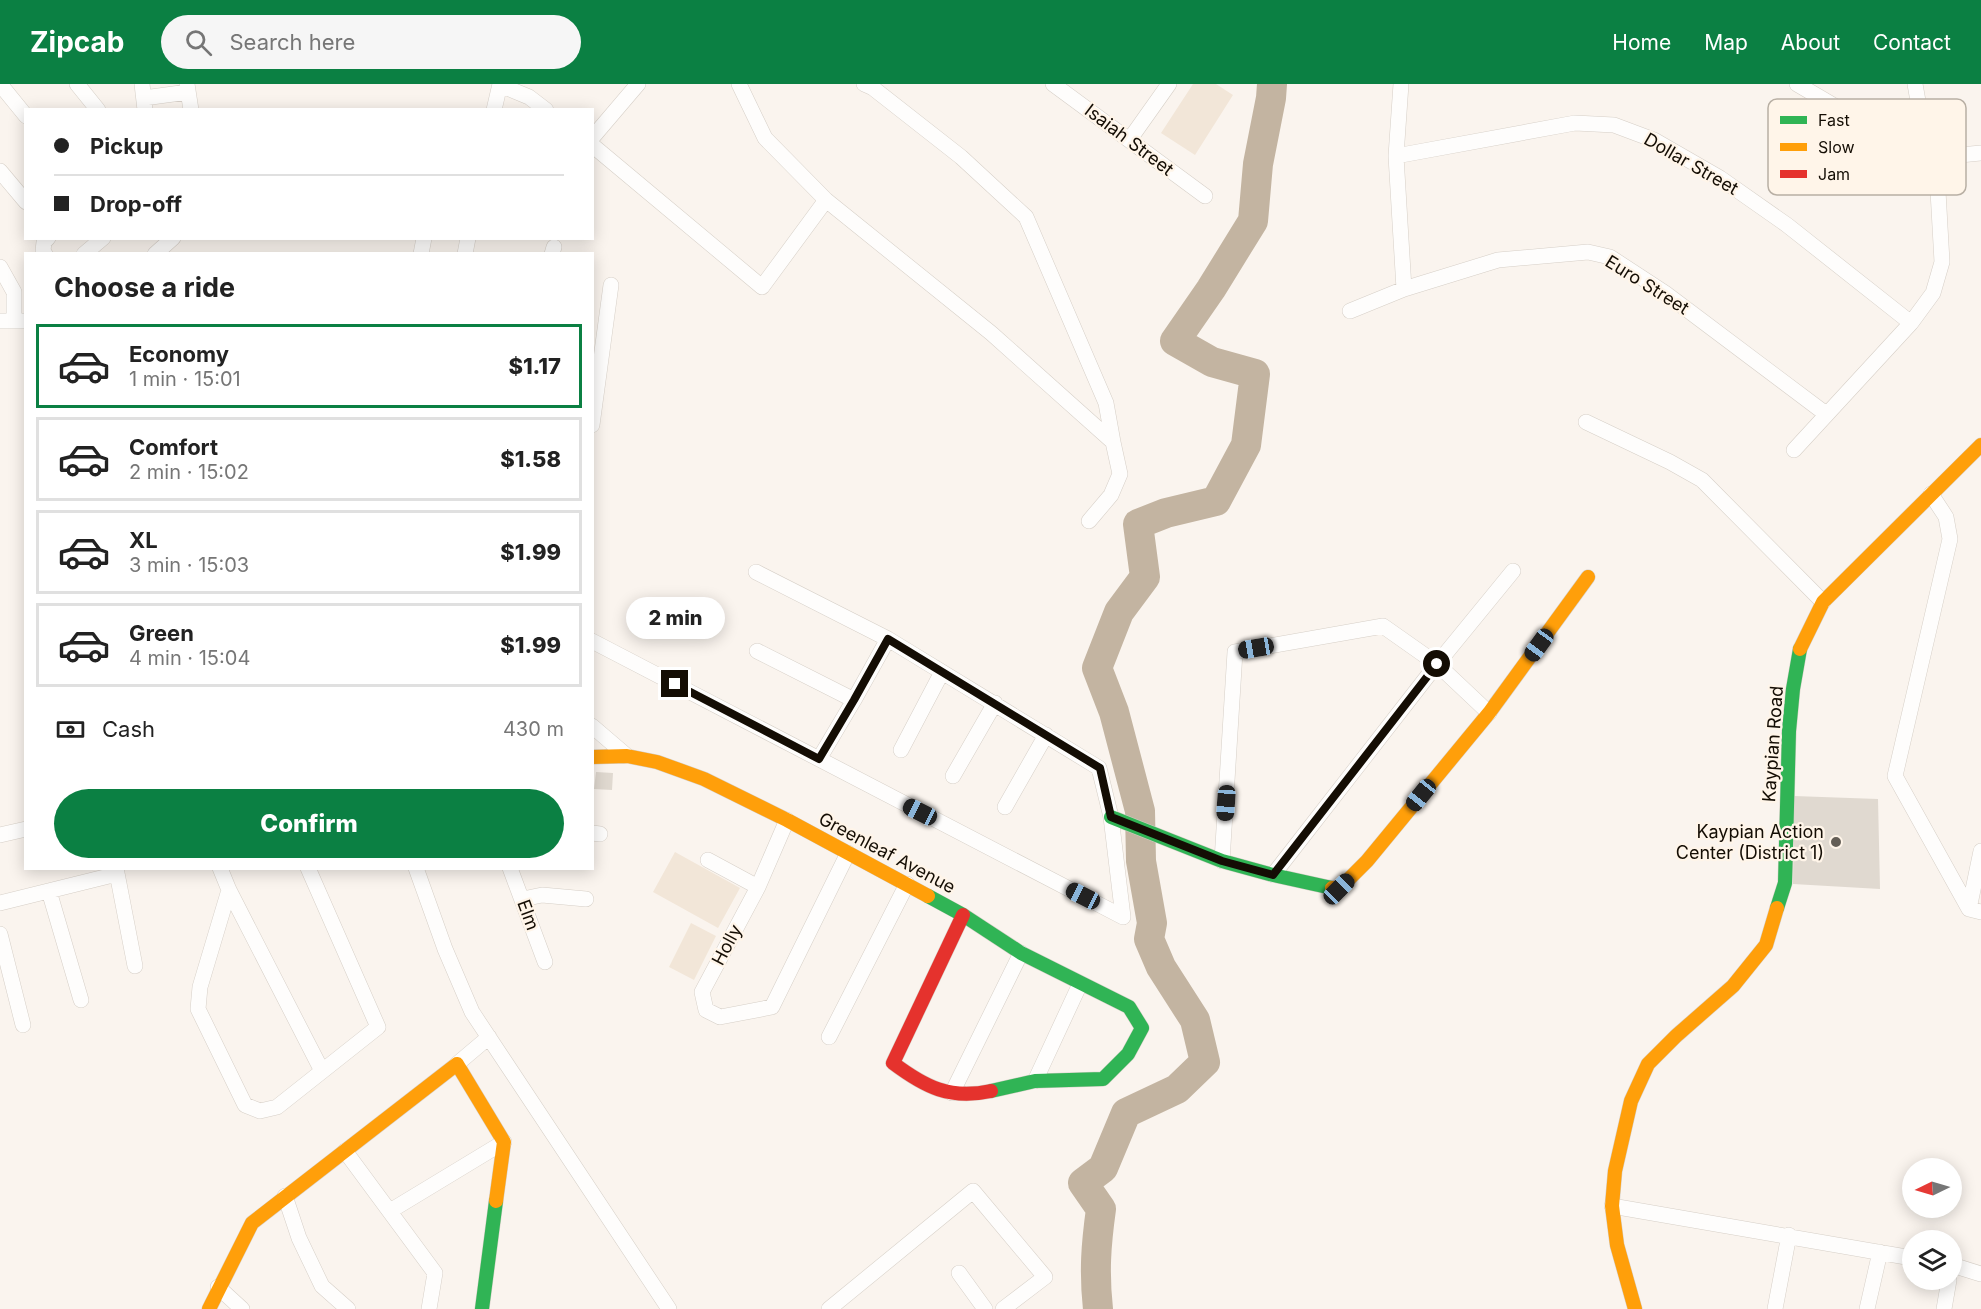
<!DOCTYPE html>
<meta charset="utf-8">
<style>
:root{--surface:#fff;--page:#f6f6f6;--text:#222;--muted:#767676;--line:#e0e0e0;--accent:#0b8043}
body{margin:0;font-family:Inter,sans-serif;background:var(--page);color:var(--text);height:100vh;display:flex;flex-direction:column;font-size:22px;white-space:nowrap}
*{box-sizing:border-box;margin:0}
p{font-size:20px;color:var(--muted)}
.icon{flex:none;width:33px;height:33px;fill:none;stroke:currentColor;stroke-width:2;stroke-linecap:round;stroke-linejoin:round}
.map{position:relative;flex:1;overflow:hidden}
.sheet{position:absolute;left:24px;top:168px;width:570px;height:618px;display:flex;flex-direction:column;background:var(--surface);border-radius:0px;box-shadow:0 3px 15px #0003}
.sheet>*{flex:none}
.top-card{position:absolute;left:24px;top:24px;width:570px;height:132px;border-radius:0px;box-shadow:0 3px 15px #0003;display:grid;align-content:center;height:132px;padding:0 30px;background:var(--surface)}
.needle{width:39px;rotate:265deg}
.fabs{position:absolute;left:1902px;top:1074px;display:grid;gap:12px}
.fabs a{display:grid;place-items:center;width:60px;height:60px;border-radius:50%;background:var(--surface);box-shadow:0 3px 15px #0003;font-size:30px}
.end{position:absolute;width:27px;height:27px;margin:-14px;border:8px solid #140d04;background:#fff;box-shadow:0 0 0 3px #fff}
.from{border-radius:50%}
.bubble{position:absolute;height:42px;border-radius:21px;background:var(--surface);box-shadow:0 3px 15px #0003;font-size:20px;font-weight:800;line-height:42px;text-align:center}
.car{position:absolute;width:18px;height:36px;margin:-18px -9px;border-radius:8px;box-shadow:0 0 4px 2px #0007;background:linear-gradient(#222 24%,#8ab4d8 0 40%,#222 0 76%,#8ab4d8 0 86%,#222 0)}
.top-card b{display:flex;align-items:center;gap:21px;height:57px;font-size:22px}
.top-card b+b{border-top:2px solid var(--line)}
.top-card i{width:15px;height:15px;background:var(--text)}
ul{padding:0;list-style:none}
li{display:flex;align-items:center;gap:18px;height:84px;margin:0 12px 9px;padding:0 18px;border:3px solid var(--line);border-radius:0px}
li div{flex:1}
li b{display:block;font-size:22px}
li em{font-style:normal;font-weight:800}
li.on{border-color:var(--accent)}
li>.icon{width:54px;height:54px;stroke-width:1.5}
h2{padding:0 30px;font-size:27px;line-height:72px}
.pay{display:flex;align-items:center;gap:15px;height:66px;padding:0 30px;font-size:22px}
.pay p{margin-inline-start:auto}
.action{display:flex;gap:12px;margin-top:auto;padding:12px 30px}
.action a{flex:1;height:69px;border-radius:36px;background:var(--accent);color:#fff;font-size:24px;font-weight:800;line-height:69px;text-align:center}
header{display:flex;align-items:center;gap:36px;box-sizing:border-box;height:84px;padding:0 30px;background:var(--accent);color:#fff}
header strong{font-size:28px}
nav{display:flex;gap:33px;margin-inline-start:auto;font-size:21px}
.search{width:420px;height:54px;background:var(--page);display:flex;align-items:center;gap:15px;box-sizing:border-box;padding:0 21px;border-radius:33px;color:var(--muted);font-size:22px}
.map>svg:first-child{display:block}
</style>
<header>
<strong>Zipcab</strong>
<div class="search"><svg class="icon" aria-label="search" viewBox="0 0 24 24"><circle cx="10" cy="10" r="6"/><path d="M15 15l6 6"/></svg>Search here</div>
<nav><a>Home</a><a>Map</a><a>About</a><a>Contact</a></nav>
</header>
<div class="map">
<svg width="1981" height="1225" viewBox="0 0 1981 1225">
<rect width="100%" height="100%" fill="#faf4ee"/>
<path fill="#f2e6d8" d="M 1193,0 L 1216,0 L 1233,11 L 1195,71 L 1161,49 Z
M 675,768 L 740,804 L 718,844 L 653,808 Z
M 691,839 L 716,852 L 694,896 L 669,883 Z"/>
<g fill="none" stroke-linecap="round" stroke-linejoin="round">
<path stroke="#c3b4a1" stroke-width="30" d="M 1098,1225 C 1094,1188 1096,1161 1101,1125 L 1083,1099 L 1103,1084 L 1126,1029 L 1177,1005 L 1205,978 L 1195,936 L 1161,883 L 1149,855 L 1152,839 L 1141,777 L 1140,727 L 1114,628 L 1097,584 L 1119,528 L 1145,493 L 1138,440 L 1166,429 L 1216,417 L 1246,361 L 1255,290 L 1212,278 L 1175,257 L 1211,205 L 1253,137 L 1258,80 L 1271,14 L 1272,0"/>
</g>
<path fill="#e0d9d0" d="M 596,688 L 613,689 L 612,706 L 594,705 Z
M 1794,712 L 1878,715 L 1880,805 L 1793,800 Z"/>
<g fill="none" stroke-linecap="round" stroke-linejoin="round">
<defs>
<path id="street" d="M 0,0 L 26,32
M 77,0 L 98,26
M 142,0 L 145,26
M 187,0 L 191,26
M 864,0 L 873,4 L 961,73 L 1026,133 L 1106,319 L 1113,358
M 1053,0 L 1205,112
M 1401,0 L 1396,72 L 1404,205
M 1797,0 L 1918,71 L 1930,74 L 1981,69
M 500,1 L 529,13 L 546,26
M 144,14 L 188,8
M 494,26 L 500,0
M 592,54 L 638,0
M 1130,55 L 1169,0
M 592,61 L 762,203 L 826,116 L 765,54 L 739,0
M 1396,72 L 1575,39 L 1614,41 L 1654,56 L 1720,94 L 1787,141 L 1911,239
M 0,87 L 26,118
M 826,116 L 991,249 L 1113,358 L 1120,390 L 1111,411 L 1089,437
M 45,170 L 43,167 L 44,158 L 48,154
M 84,170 L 103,154
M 155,170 L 173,154
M 421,170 L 424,154
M 465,170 L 468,154
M 552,170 L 554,163
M 0,183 L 14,208 L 14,237
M 1350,227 L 1404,205 L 1498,176 L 1588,168 L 1610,173 L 1665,209 L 1826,330
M 0,237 L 26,237
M 1586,338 L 1670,378 L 1702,396 L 1823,518
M 592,341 L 611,201
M 1794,366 L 1911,239 L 1933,209 L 1942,178 L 1938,107 L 1925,57 L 1915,0
M 1931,410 L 1946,433 L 1950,455 L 1895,692 L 1969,825 L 1981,828
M 756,488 L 888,555 L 1099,684 L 1111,733 L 1123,833
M 592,557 L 1123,833
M 757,567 L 854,616
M 592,642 L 627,672
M 901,666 L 942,588
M 819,675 L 854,616 L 888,555
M 953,692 L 995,619
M 1005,723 L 1046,651
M 787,736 L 758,803 L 702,908 L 706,926 L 720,933 L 772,923 L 848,769
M 592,749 L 600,750
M 0,751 L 26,745
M 708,776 L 758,803
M 1222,777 L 1235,568 L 1383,542 L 1437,580 L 1489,629
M 116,784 L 135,882
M 220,784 L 229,806 L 322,987
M 416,784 L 445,865 L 472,928 L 669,1225
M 510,784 L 545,878
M 1273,791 L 1437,580 L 1513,487
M 229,806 L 200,903 L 198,925 L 245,1021 L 260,1027 L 277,1023 L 378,943 L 308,784
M 49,807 L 81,916
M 523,815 L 542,811 L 586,815
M 0,819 L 117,790
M 1969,825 L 1981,767
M 0,850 L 23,941
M 829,953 L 907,800
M 457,980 L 489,953
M 1035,997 L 1080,900
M 952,1009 L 1021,869
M 345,1067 L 435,1189 L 429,1225
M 285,1112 L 299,1154 L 322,1202 L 348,1225
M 1612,1122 L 1912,1174
M 390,1127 L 504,1058
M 1952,1181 L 1981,1190
M 959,1189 L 985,1225
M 218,1203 L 242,1225
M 829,1225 L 973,1107 L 1045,1193 L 1003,1225
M 1775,1225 L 1789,1151
M 1867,1225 L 1880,1168
M 1944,1225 L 1949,1196"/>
<path id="fast" d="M 1111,733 L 1222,777 L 1273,791 L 1332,804
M 928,812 L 963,831 L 1021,869 L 1129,923 L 1142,944 L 1128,970 L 1103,995 L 1035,997 L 991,1007
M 1777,824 L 1785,799 L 1789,647 L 1793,605 L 1800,565
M 482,1225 L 496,1117"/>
<path id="slow" d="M 1800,565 L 1823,518 L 1981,361
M 592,673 L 627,672 L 657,678 L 704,695 L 787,736 L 928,812
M 1332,804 L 1339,805 L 1367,777 L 1489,629 L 1588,493
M 209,1225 L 252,1139 L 457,980 L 504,1058 L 496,1117
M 1635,1225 L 1617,1161 L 1612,1122 L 1615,1087 L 1631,1017 L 1648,980 L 1676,952 L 1733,902 L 1766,861 L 1777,824"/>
<path id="jam" d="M 963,831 L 893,979 C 925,1003 950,1016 991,1007"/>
</defs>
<use href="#street" stroke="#d6cfc7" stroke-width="16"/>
<use href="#fast" stroke="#d6cfc7" stroke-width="15"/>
<use href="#slow" stroke="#d6cfc7" stroke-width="15"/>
<use href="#jam" stroke="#d6cfc7" stroke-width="15"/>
<use href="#street" stroke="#fefdfc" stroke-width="15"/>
<use href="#fast" stroke="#30b455" stroke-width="14"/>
<use href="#slow" stroke="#ff9f0a" stroke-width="14"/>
<use href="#jam" stroke="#e5322d" stroke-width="14"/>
</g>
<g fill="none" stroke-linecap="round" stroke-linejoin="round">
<path stroke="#140d04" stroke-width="8" d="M 675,600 L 819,675 L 854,616 L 888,555 L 1100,684 L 1111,733 L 1222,777 L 1273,791 L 1437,580"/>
</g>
<circle fill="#645e56" stroke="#fff5e9" stroke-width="2" cx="1836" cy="758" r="6"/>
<g text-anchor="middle" stroke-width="4.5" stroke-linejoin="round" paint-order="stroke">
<g font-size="18" fill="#140d04" stroke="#fff5e9">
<text transform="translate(1129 56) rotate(37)" y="6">Isaiah Street</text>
<text transform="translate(1691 80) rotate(30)" y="6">Dollar Street</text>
<text transform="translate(1647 201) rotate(32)" y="6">Euro Street</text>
<text transform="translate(1773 660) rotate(-86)" y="6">Kaypian Road</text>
<text transform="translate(887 769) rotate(28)" y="6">Greenleaf Avenue</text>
<text transform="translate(528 831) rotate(70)" y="6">Elm</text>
<text transform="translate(727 861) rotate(-62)" y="6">Holly</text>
</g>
<g font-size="18" fill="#140d04" stroke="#fff5e9" text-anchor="end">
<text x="1824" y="754">Kaypian Action<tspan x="1824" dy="21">Center (District 1)</tspan></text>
</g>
</g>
<rect x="1768" y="15" width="198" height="96" rx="9" fill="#fff5e9" stroke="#b8afa4" stroke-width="1.5"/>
<rect x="1780" y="32" width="27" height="8" fill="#30b455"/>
<rect x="1780" y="59" width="27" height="8" fill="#ff9f0a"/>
<rect x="1780" y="86" width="27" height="8" fill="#e5322d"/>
<g font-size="16" fill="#140d04">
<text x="1818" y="42">Fast</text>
<text x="1818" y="69">Slow</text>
<text x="1818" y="96">Jam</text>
</g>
</svg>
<div class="fabs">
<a><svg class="needle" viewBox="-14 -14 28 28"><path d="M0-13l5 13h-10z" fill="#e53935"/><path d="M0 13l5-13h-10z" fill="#767676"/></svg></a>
<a><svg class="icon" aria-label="layers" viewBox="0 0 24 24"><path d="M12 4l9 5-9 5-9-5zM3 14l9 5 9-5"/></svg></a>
</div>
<i class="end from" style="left:1437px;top:580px"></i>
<i class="end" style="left:675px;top:600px"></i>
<div class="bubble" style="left:626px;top:513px;width:99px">2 min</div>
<i class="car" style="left:1539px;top:561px;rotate:216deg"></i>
<i class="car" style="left:1256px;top:564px;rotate:260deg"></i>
<i class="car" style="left:1421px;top:711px;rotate:219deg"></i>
<i class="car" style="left:1226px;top:719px;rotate:184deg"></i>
<i class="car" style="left:920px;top:728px;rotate:297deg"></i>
<i class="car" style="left:1339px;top:805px;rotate:45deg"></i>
<i class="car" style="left:1083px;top:812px;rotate:297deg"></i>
<div class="top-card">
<b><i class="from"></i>Pickup</b>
<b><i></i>Drop-off</b>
</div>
<section class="sheet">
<h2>Choose a ride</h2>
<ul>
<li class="on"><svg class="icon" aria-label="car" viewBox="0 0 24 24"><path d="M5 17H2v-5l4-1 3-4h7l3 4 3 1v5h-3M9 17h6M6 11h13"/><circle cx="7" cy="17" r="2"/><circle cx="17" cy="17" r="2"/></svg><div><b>Economy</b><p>1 min · 15:01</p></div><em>$1.17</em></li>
<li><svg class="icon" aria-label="car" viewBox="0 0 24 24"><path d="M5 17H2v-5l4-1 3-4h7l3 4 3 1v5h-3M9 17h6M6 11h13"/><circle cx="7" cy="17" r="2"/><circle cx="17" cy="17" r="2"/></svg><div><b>Comfort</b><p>2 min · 15:02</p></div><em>$1.58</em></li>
<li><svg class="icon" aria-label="car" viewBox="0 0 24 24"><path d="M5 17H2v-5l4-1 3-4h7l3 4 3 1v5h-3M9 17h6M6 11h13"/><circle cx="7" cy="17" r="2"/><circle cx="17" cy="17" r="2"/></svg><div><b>XL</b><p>3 min · 15:03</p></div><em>$1.99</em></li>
<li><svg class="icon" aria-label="car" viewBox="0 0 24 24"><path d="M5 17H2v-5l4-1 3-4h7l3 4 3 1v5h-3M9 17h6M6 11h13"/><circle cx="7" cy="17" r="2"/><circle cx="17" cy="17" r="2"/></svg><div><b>Green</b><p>4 min · 15:04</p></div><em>$1.99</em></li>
</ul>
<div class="pay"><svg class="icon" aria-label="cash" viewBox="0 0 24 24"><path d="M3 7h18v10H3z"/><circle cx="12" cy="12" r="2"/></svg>Cash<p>430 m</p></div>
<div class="action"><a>Confirm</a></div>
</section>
</div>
